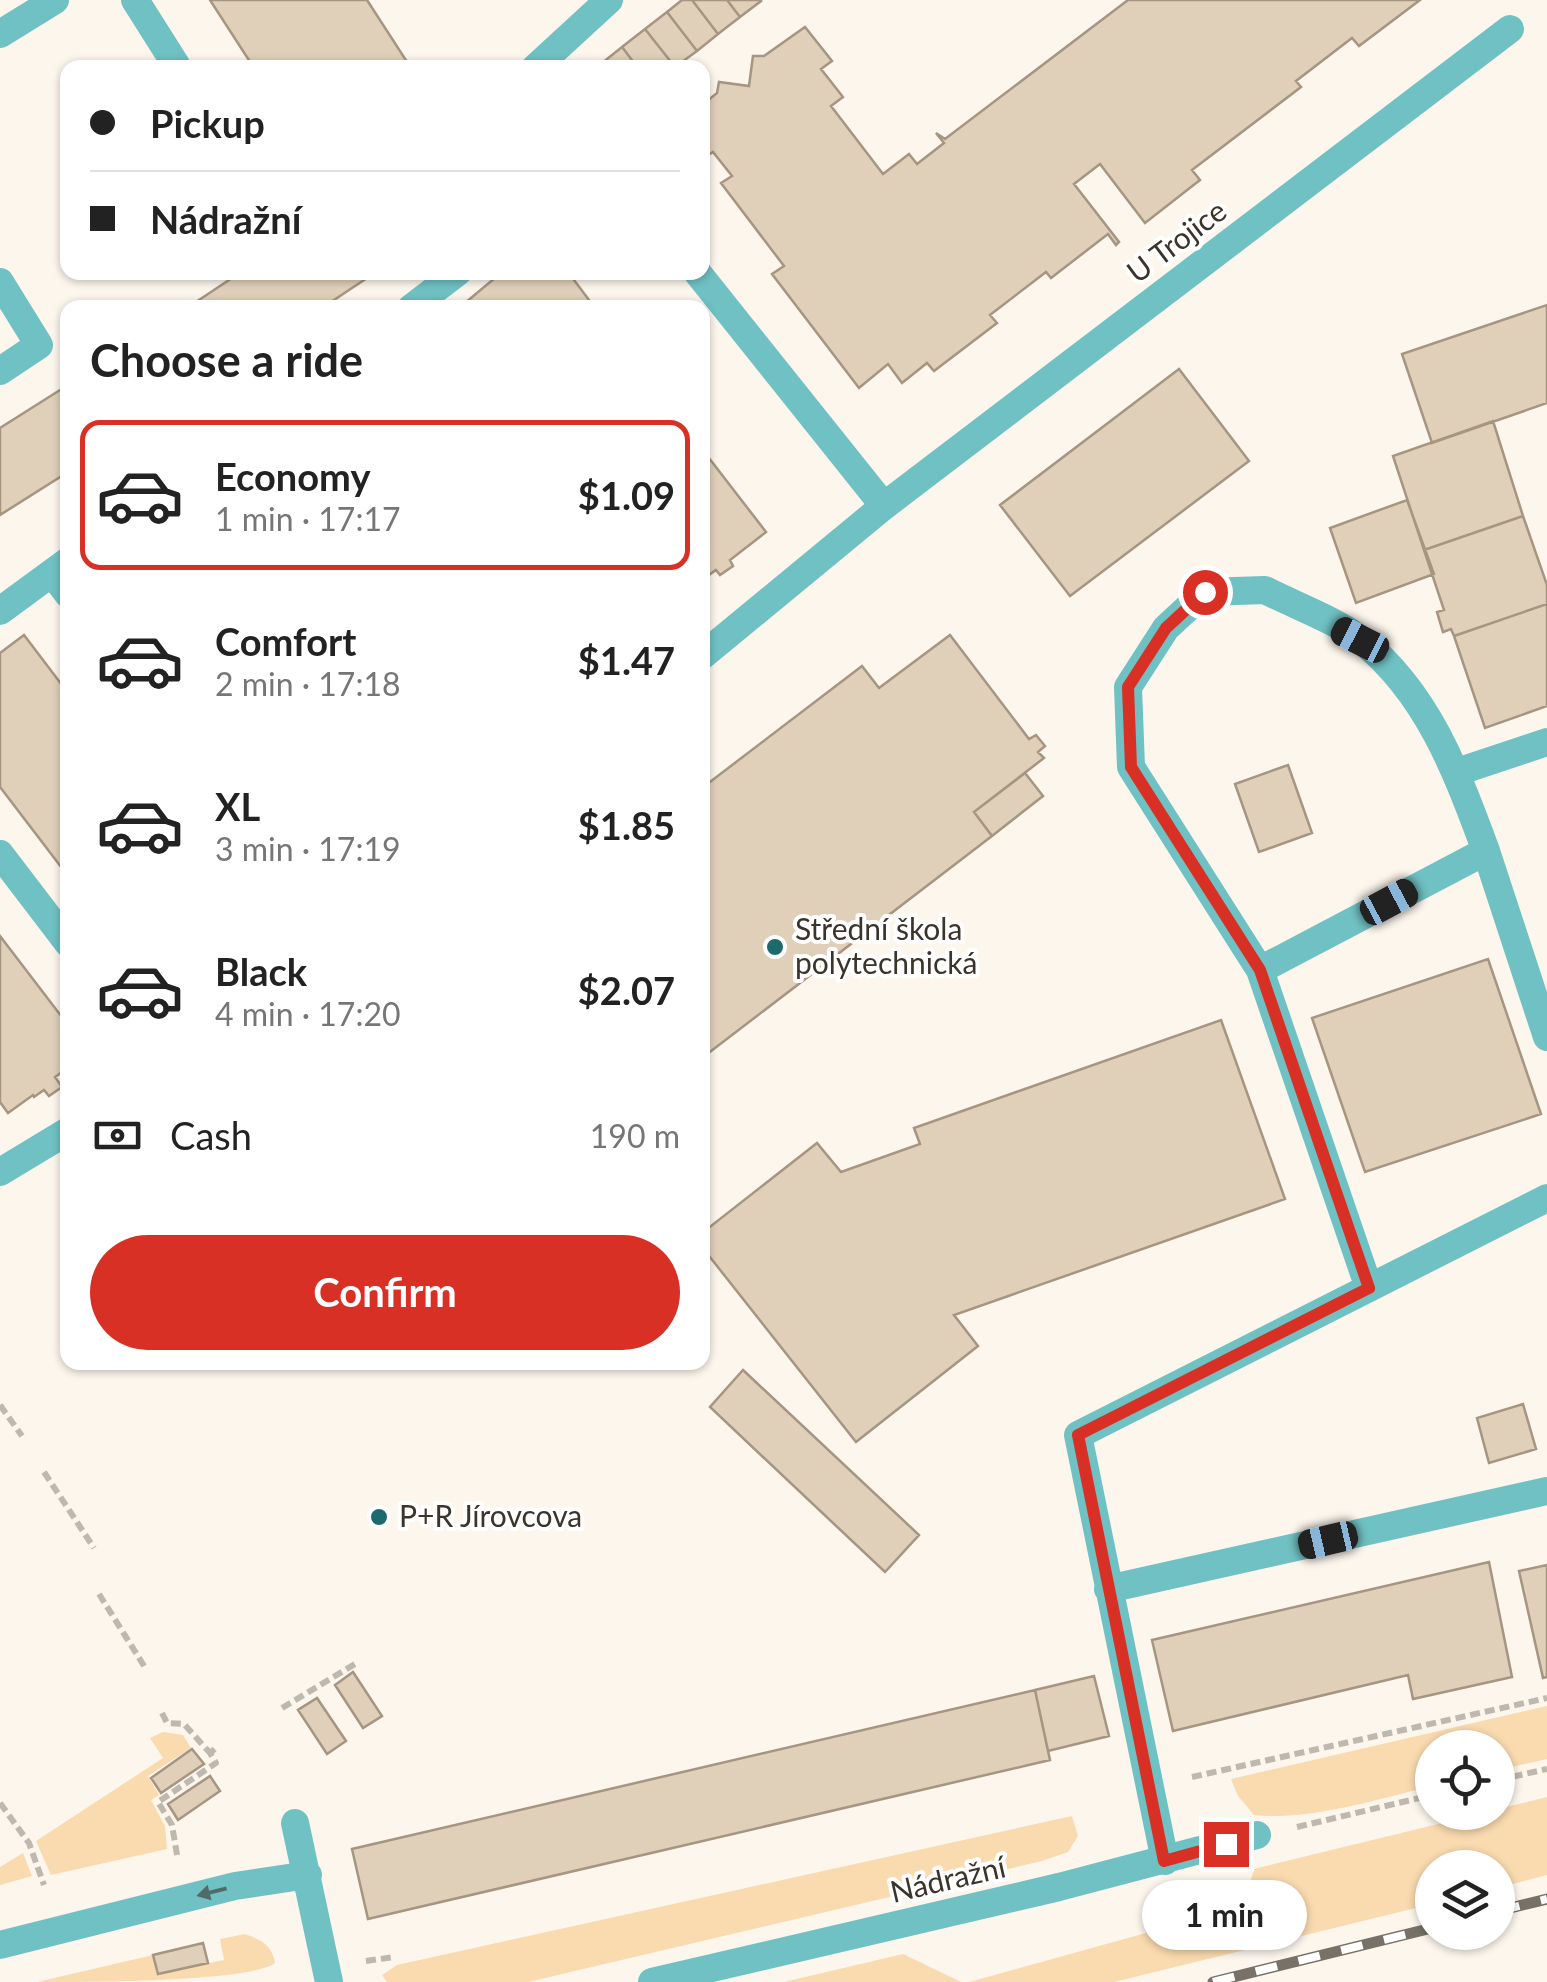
<!DOCTYPE html>
<meta charset="utf-8">
<style>
:root{--surface:#fff;--page:#f6f6f6;--text:#222;--muted:#767676;--line:#e0e0e0;--accent:#d93025}
body{margin:0;font-family:Lato,sans-serif;background:var(--page);color:var(--text);height:100vh;display:flex;flex-direction:column;font-size:38px;white-space:nowrap}
*{box-sizing:border-box;margin:0}
p{font-size:32px;color:var(--muted)}
.icon{flex:none;width:55px;height:55px;fill:none;stroke:currentColor;stroke-width:2;stroke-linecap:round;stroke-linejoin:round}
.map{position:relative;flex:1;overflow:hidden}
.details{position:absolute;left:60px;top:300px;width:650px;height:1070px;display:flex;flex-direction:column;background:var(--surface);border-radius:20px;box-shadow:0 2px 8px #0004}
.details>*{flex:none}
.guide{position:absolute;left:60px;top:60px;width:650px;height:220px;border-radius:20px;box-shadow:0 2px 8px #0004;display:grid;align-content:center;height:220px;padding:0 30px;background:var(--surface)}
.controls{position:absolute;left:1415px;top:1730px;display:grid;gap:20px}
.controls a{display:grid;place-items:center;width:100px;height:100px;border-radius:50%;background:var(--surface);box-shadow:0 2px 8px #0004;font-size:50px}
.end{position:absolute;width:45px;height:45px;margin:-22px;border:12px solid #d93025;background:#fff;box-shadow:0 0 0 5px #fff}
.from{border-radius:50%}
.bubble{position:absolute;height:70px;border-radius:35px;background:var(--surface);box-shadow:0 2px 8px #0004;font-size:32px;font-weight:700;line-height:70px;text-align:center}
.car{position:absolute;width:30px;height:60px;margin:-30px -15px;border-radius:12px;box-shadow:0 0 8px 2px #0007;background:linear-gradient(#222 24%,#8ab4d8 0 40%,#222 0 76%,#8ab4d8 0 86%,#222 0)}
.guide b{display:flex;align-items:center;gap:35px;height:95px;font-size:38px}
.guide b+b{border-top:2px solid var(--line)}
.guide i{width:25px;height:25px;background:var(--text)}
ul{padding:0;list-style:none}
li{display:flex;align-items:center;gap:30px;height:150px;margin:0 20px 15px;padding:0 10px;border:5px solid transparent;border-radius:20px}
li div{flex:1}
li b{display:block;font-size:38px}
li em{font-style:normal;font-weight:700}
li.on{border-color:var(--accent)}
li>.icon{width:90px;height:90px;stroke-width:1.5}
h2{padding:0 30px;font-size:45px;line-height:120px}
.pay{display:flex;align-items:center;gap:25px;height:110px;padding:0 30px;font-size:38px}
.pay p{margin-inline-start:auto}
.cta{display:flex;gap:20px;margin-top:auto;padding:20px 30px}
.cta a{flex:1;height:115px;border-radius:60px;background:var(--accent);color:#fff;font-size:40px;font-weight:700;line-height:115px;text-align:center}
.map>svg:first-child{display:block}
</style>
<div class="map">
<svg width="1547" height="1982" viewBox="0 0 1547 1982">
<rect width="100%" height="100%" fill="#fcf6ed"/>
<path fill="#fadaaf" d="M 1547,1706 L 1547,1759 L 1498,1770 L 1498,1748 L 1432,1748 L 1432,1786 C 1379,1799 1309,1821 1254,1815 L 1238,1796 L 1231,1779 Z
M 163,1732 L 183,1735 L 191,1748 L 148,1776 L 159,1795 L 151,1800 L 165,1826 L 167,1849 L 51,1875 L 36,1841 L 163,1758 L 150,1738 Z
M 1547,1797 L 1547,1875 L 1498,1888 L 1498,1868 L 1432,1868 L 1432,1904 L 1114,1982 L 969,1982 L 1182,1923 L 1245,1901 L 1254,1869 L 1483,1813 L 1498,1812 L 1498,1809 Z
M 1072,1816 L 1078,1836 L 1068,1852 L 1042,1861 L 528,1982 L 387,1982 L 382,1975 L 397,1965 Z
M 23,1853 L 32,1876 L 0,1885 L 0,1867 Z
M 245,1934 C 262,1940 272,1945 275,1963 C 251,1982 80,1982 37,1982 L 153,1955 L 158,1974 L 224,1960 L 220,1939 Z
M 903,1954 L 961,1982 L 784,1982 Z"/>
<path fill="#e0d0ba" stroke="#a59581" stroke-width="2.5" d="M 210,0 L 367,0 L 411,68 L 254,68 Z
M 682,0 L 692,0 L 718,34 L 697,51 L 667,12 Z
M 692,0 L 727,0 L 740,17 L 718,34 Z
M 727,0 L 760,0 L 761,1 L 740,17 Z
M 1128,0 L 1420,0 L 1359,46 L 1352,38 L 1296,81 L 1301,87 L 1192,170 L 1200,180 L 1145,223 L 1100,164 L 1074,184 L 1119,242 L 1116,245 L 1108,234 L 1051,278 L 1046,272 L 990,315 L 997,323 L 934,371 L 927,363 L 902,383 L 888,364 L 859,388 L 772,274 L 784,266 L 721,183 L 732,176 L 713,152 L 702,159 L 702,105 L 717,93 L 719,82 L 749,86 L 753,56 L 764,56 L 805,27 L 832,61 L 821,69 L 843,97 L 831,106 L 883,174 L 909,154 L 917,164 L 944,143 L 936,133 L 945,139 Z
M 667,12 L 697,51 L 675,67 L 645,29 Z
M 645,29 L 675,67 L 638,68 L 622,47 Z
M 622,47 L 638,68 L 605,68 L 602,63 Z
M 241,272 L 376,272 L 322,308 L 187,308 Z
M 502,272 L 568,272 L 595,308 L 459,308 Z
M 1547,305 L 1547,403 L 1432,443 L 1402,354 Z
M 1179,369 L 1249,461 L 1070,596 L 1000,505 Z
M 68,385 L 68,472 L 0,515 L 0,428 Z
M 1493,421 L 1523,516 L 1424,550 L 1393,456 Z
M 702,449 L 766,532 L 730,560 L 733,566 L 720,575 L 716,570 L 702,580 Z
M 1407,500 L 1434,574 L 1356,603 L 1330,528 Z
M 1523,516 L 1547,585 L 1547,604 L 1454,636 L 1451,629 L 1443,632 L 1437,612 L 1444,610 L 1424,550 Z
M 1547,604 L 1547,706 L 1485,728 L 1454,636 Z
M 24,635 L 68,693 L 68,876 L 0,787 L 0,653 Z
M 950,635 L 1029,739 L 1036,735 L 1045,746 L 1038,752 L 1044,758 L 974,812 L 992,836 L 702,1058 L 702,788 L 862,666 L 879,688 Z
M 1288,765 L 1312,833 L 1259,852 L 1235,784 Z
M 1025,773 L 1043,796 L 992,836 L 974,812 Z
M 0,936 L 68,1025 L 68,1068 L 55,1077 L 62,1087 L 49,1096 L 44,1090 L 34,1097 L 33,1095 L 8,1113 L 0,1102 Z
M 1488,959 L 1541,1114 L 1365,1172 L 1312,1018 Z
M 1221,1020 L 1285,1199 L 954,1315 L 978,1346 L 856,1442 L 702,1247 L 702,1233 L 817,1143 L 841,1172 L 920,1144 L 914,1128 Z
M 743,1370 L 919,1535 L 885,1572 L 710,1407 Z
M 1523,1404 L 1536,1449 L 1489,1463 L 1477,1418 Z
M 1489,1562 L 1512,1677 L 1413,1699 L 1408,1675 L 1173,1731 L 1152,1640 Z
M 1547,1565 L 1547,1677 L 1543,1678 L 1519,1571 Z
M 353,1672 L 382,1716 L 363,1728 L 335,1685 Z
M 1094,1676 L 1109,1736 L 1048,1751 L 1035,1690 Z
M 1035,1690 L 1050,1760 L 368,1919 L 352,1849 Z
M 317,1698 L 346,1741 L 327,1754 L 298,1710 Z
M 192,1749 L 204,1764 L 161,1793 L 151,1778 Z
M 210,1776 L 220,1791 L 178,1820 L 168,1804 Z
M 203,1943 L 208,1963 L 158,1974 L 153,1955 Z"/>
<g fill="none" stroke-linecap="round" stroke-linejoin="round">
<path stroke="#beb8af" stroke-width="6" stroke-dasharray="10 5" stroke-linecap="butt" d="M 0,1405 L 22,1436
M 44,1472 L 94,1548
M 99,1594 L 146,1669
M 282,1708 L 355,1664
M 162,1713 L 167,1723 L 184,1724 L 210,1753
M 1192,1777 L 1547,1698
M 1498,1780 L 1547,1769
M 0,1803 L 29,1843 L 44,1885
M 1297,1827 L 1432,1795
M 177,1855 L 172,1825 L 158,1802 L 216,1763 L 210,1753 L 217,1747
M 366,1961 L 394,1957"/>
<path stroke="#70c1c3" stroke-width="28" d="M 135,0 L 178,68
M 0,34 L 55,0
M 535,68 L 609,0
M 0,282 L 39,345 L 0,371
M 411,308 L 458,272
M 52,573 L 68,594
M 1265,590 C 1294,605 1336,620 1361,640 C 1428,693 1457,773 1486,851 L 1260,970 L 1131,767 L 1128,687 L 1166,628 L 1205,592 Z
M 0,611 L 68,561
M 1457,772 L 1547,742
M 1486,851 L 1547,1037
M 0,854 L 68,943
M 1260,970 L 1369,1288
M 1108,1589 L 1547,1491
M 295,1823 L 329,1982
M 1165,1861 L 1078,1435 L 1547,1198
M 0,1945 L 235,1886 L 308,1875"/>
<path stroke="#70c1c3" stroke-width="28" d="M 697,272 L 884,506
M 702,656 L 884,506 L 1510,29
M 0,1172 L 68,1131
M 652,1982 L 1059,1887 L 1257,1835"/>
<defs>
<path id="rail" d="M 1498,1911 L 1547,1899
M 1213,1982 L 1432,1928"/>
</defs>
<use href="#rail" stroke="#777168" stroke-width="11"/>
<use href="#rail" stroke="#fff" stroke-width="8" stroke-dasharray="22" stroke-linecap="butt"/>
</g>
<defs><path id="oneway-solid" d="M-6-.8H1V-3.2L6.5 0L1 3.2V.8H-6Z" transform="scale(2.5)"/></defs>
<use fill="#506c68" href="#oneway-solid" transform="translate(212 1892) rotate(166)"/>
<g fill="none" stroke-linecap="round" stroke-linejoin="round">
<path stroke="#d93025" stroke-width="12" d="M 1205,592 L 1166,628 L 1128,687 L 1131,767 L 1260,970 L 1369,1288 L 1078,1435 L 1164,1861 L 1226,1844"/>
</g>
<g fill="#1d6a6c" stroke="#fff" stroke-width="4">
<circle cx="775" cy="947" r="10"/>
<circle cx="379" cy="1517" r="10"/>
</g>
<g text-anchor="middle" stroke-width="8" stroke-linejoin="round" paint-order="stroke">
<g font-size="30" fill="#3a342b" stroke="#fff">
<text transform="translate(1177 242) rotate(-37)" y="10">U Trojice</text>
<text transform="translate(948 1880) rotate(-13)" y="10">Nádražní</text>
</g>
<g font-size="30" fill="#3a342b" stroke="#fff" text-anchor="start">
<text x="795" y="940">Střední škola<tspan x="795" dy="34">polytechnická</tspan></text>
<text x="399" y="1527">P+R Jírovcova</text>
</g>
</g>
</svg>
<div class="controls">
<a><svg class="icon" aria-label="locate" viewBox="0 0 24 24"><circle cx="12" cy="12" r="6"/><path d="M12 2v4M12 18v4M2 12h4M18 12h4"/></svg></a>
<a><svg class="icon" aria-label="layers" viewBox="0 0 24 24"><path d="M12 4l9 5-9 5-9-5zM3 14l9 5 9-5"/></svg></a>
</div>
<i class="end from" style="left:1205px;top:592px"></i>
<i class="end" style="left:1226px;top:1844px"></i>
<div class="bubble" style="left:1142px;top:1880px;width:165px">1 min</div>
<i class="car" style="left:1360px;top:640px;rotate:297deg"></i>
<i class="car" style="left:1389px;top:902px;rotate:62deg"></i>
<i class="car" style="left:1328px;top:1540px;rotate:257deg"></i>
<div class="guide">
<b><i class="from"></i>Pickup</b>
<b><i></i>Nádražní</b>
</div>
<section class="details">
<h2>Choose a ride</h2>
<ul>
<li class="on"><svg class="icon" aria-label="car" viewBox="0 0 24 24"><path d="M5 17H2v-5l4-1 3-4h7l3 4 3 1v5h-3M9 17h6M6 11h13"/><circle cx="7" cy="17" r="2"/><circle cx="17" cy="17" r="2"/></svg><div><b>Economy</b><p>1 min · 17:17</p></div><em>$1.09</em></li>
<li><svg class="icon" aria-label="car" viewBox="0 0 24 24"><path d="M5 17H2v-5l4-1 3-4h7l3 4 3 1v5h-3M9 17h6M6 11h13"/><circle cx="7" cy="17" r="2"/><circle cx="17" cy="17" r="2"/></svg><div><b>Comfort</b><p>2 min · 17:18</p></div><em>$1.47</em></li>
<li><svg class="icon" aria-label="car" viewBox="0 0 24 24"><path d="M5 17H2v-5l4-1 3-4h7l3 4 3 1v5h-3M9 17h6M6 11h13"/><circle cx="7" cy="17" r="2"/><circle cx="17" cy="17" r="2"/></svg><div><b>XL</b><p>3 min · 17:19</p></div><em>$1.85</em></li>
<li><svg class="icon" aria-label="car" viewBox="0 0 24 24"><path d="M5 17H2v-5l4-1 3-4h7l3 4 3 1v5h-3M9 17h6M6 11h13"/><circle cx="7" cy="17" r="2"/><circle cx="17" cy="17" r="2"/></svg><div><b>Black</b><p>4 min · 17:20</p></div><em>$2.07</em></li>
</ul>
<div class="pay"><svg class="icon" aria-label="cash" viewBox="0 0 24 24"><path d="M3 7h18v10H3z"/><circle cx="12" cy="12" r="2"/></svg>Cash<p>190 m</p></div>
<div class="cta"><a>Confirm</a></div>
</section>
</div>
